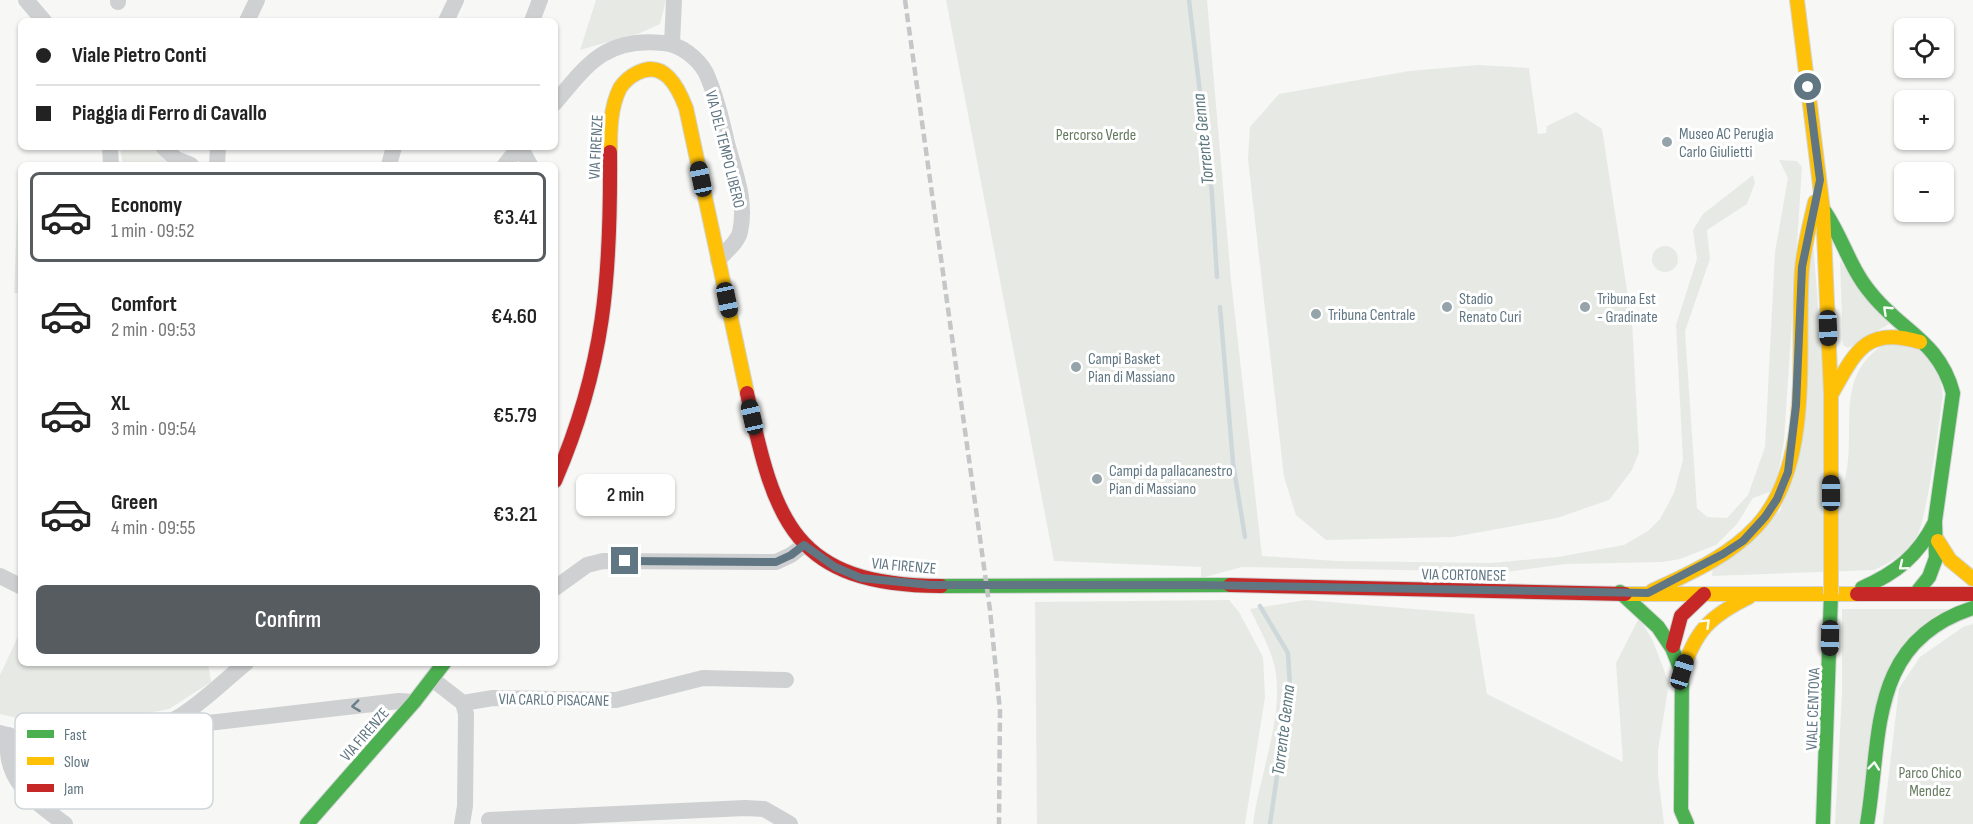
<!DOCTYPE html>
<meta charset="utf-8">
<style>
:root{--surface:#fff;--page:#f2f2f2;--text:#222;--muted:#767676;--line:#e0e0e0;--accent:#565c60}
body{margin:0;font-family:"Sofia Sans Condensed",sans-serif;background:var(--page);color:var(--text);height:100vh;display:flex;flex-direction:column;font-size:22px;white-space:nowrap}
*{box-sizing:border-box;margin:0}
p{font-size:20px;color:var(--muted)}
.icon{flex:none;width:33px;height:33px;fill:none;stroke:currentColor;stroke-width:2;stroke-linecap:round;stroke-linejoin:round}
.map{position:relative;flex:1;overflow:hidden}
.sheet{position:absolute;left:18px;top:162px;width:540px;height:504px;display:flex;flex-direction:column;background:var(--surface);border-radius:9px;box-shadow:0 2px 4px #0004}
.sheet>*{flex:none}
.banner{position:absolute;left:18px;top:18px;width:540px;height:132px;border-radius:9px;box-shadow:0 2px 4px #0004;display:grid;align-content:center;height:132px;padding:0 18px;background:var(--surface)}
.buttons{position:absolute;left:1894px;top:18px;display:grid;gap:12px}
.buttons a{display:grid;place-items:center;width:60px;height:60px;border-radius:9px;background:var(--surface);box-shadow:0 2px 4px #0004;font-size:30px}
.end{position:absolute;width:27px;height:27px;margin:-14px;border:8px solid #607682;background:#fff;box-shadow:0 0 0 3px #fff}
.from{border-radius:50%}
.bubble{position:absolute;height:42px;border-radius:9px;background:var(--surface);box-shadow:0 2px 4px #0004;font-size:20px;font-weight:600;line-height:42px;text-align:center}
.car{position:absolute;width:18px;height:36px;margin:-18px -9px;border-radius:8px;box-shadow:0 0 4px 2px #0007;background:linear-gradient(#222 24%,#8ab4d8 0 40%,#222 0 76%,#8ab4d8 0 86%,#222 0)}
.banner b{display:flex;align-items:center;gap:21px;height:57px;font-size:22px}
.banner b+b{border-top:2px solid var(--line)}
.banner i{width:15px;height:15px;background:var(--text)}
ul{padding:10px 0 0;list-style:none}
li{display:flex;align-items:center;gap:18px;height:90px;margin:0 12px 9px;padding:0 6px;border:3px solid transparent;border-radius:9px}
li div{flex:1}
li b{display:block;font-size:22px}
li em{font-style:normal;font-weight:600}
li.current{border-color:var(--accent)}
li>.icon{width:54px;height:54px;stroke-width:1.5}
.action{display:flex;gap:12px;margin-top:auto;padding:12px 18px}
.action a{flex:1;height:69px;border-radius:9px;background:var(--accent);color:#fff;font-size:24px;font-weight:600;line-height:69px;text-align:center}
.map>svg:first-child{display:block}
</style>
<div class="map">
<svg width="1973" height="824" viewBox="0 0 1973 824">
<rect width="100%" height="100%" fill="#f7f7f6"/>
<path fill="#e7eae4" d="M 596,0 L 666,0 L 660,24 L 640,33 L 580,50 Z
M 946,0 L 1207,0 L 1231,280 L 1262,556 L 1337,561 L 1491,563 L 1558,557 L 1624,545 L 1648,531 L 1660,519 L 1674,493 L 1683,460 L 1676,325 L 1697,259 L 1693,230 L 1703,214 L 1753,175 L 1755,183 L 1747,204 L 1707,230 L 1710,259 L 1685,331 L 1697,508 L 1707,517 L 1727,518 L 1748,495 L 1765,447 L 1775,252 L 1788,178 L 1779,160 L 1797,161 L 1802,167 L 1784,441 L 1775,490 L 1753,498 L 1737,524 L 1716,545 L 1680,559 L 1662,562 L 1566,564 L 1506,572 L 1242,567 L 1201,578 L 1201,567 L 1054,561 Z
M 1478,65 L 1529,68 L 1538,134 L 1546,133 L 1547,126 L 1576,112 L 1602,129 L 1632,322 L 1639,452 L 1632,470 L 1609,500 L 1557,518 L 1453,537 L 1326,540 L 1296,515 L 1284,477 L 1248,159 L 1250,127 L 1279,94 L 1409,71 Z
M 120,147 L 151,147 L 170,165 L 123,165 Z
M 21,166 L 21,293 L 14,293 L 19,167 Z
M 1813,242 L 1834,506 C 1869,447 1823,385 1884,344 C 1893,344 1905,342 1913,345 C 1933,351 1941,377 1943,395 C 1939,421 1927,524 1915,540 C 1904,554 1890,563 1874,570 L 1712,576 L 1713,568 L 1781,510 Z
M1652 259a13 13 0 1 1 26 0a13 13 0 1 1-26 0Z
M 1840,261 L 1889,324 L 1848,348 L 1843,345 Z
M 1229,600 L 1239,612 L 1263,657 L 1265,697 L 1245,824 L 1037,824 L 1035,602 Z
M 1306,600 L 1474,614 L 1487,694 L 1623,762 L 1616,663 L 1639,618 L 1652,639 L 1669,683 L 1658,750 L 1658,775 L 1664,824 L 1253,824 C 1259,775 1286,712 1274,664 C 1269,645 1258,626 1250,609 Z
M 1842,609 L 1948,609 L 1912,636 L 1859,824 L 1835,824 L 1842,694 Z
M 1973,624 L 1973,824 L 1883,824 L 1899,688 L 1920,657 L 1963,627 Z
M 21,630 L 21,663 L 208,663 L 211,682 L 169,709 L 129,717 L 101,729 L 51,726 L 0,714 L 0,675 Z"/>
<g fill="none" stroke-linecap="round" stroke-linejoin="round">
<path stroke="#ced8da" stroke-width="4.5" d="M 1189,0 L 1212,194 L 1217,277
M 1220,307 L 1233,463 L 1245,537
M 1260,606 L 1288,653 L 1290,687 L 1270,824"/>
<defs>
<path id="fast" d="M 1825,212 C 1842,237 1850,268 1870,292 C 1900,331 1939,340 1953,393 L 1935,521 L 1936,558 L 1929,577 L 1917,592
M 941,586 L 1230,585
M 1862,588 C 1896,573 1918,556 1935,522
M 1620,592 L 1658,627 L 1672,648 L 1682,673 L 1681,810 L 1687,824
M 307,824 L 414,702 L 444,663
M 1823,824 L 1831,594
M 1867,824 C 1882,737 1867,642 1973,608"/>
<path id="slow" d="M 1797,0 L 1823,210 L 1831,395 L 1831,493
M 610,152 C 610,131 610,108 620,88 C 624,82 631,76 637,73 C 664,59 678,87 686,108 L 747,393
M 1831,395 C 1855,353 1865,325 1920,342
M 1938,541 L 1950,560 L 1973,579
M 1652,591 C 1688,574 1728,557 1756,527 C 1815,464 1796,349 1802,269 C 1804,246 1810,224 1815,202
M 1625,594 L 1857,594
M 1682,673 C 1695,631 1710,616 1749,597"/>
<path id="jam" d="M 747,393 C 775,522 793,585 941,586
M 555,481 C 605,365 611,277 610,152
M 1230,585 L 1625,594
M 1857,594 L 1973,594
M 1673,646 L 1681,616 L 1704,594"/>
</defs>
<use href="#fast" stroke="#d3d5d5" stroke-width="16"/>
<use href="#slow" stroke="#d3d5d5" stroke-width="16"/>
<use href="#jam" stroke="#d3d5d5" stroke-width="16"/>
<path stroke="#cfd0d1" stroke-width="16" d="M 26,0 L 44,21
M 118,0 L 118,2
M 247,21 L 257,0
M 446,21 L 456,0
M 532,21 L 540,0
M 672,44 L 674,0
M 555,103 C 588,63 607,37 663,43 C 680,44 698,58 706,73 C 716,95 722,120 727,143 C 735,173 747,201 740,232 C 738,242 725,252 718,260
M 110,147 L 111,165
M 163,147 L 176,159 L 191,165
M 520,147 L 530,165
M 217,165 L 218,147
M 389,165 L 394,147
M 505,165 L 519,147
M 0,576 L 20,586
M 555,588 L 587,565 L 603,561 L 776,562 L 791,555 L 804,545
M 432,679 L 463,703
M 463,703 L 493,698 L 616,700 L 703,678 L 786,680
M 182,715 L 208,723 L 399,701 L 414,702
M 0,733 C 16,737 33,744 49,746 C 92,751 145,738 182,715 C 204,701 225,680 246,663
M 9,735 C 1,779 34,801 65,824
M 489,820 L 745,808 L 764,809 L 790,824
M 462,824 L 465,806 L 466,714 L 463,703"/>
<use href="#fast" stroke="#4caf50" stroke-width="14"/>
<use href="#slow" stroke="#ffc107" stroke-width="14"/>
<use href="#jam" stroke="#c62828" stroke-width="14"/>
<path stroke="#c4c6c7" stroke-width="4.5" stroke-dasharray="9 4.5" stroke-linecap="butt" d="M 905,0 L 990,610 L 1000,711 L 999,824"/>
<defs>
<path id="slow-bridge" d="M 1831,493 L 1831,594"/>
</defs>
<use href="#slow-bridge" stroke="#d3d5d5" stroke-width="16" stroke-linecap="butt"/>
<use href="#slow-bridge" stroke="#ffc107" stroke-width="14"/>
</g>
<defs><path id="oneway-chevron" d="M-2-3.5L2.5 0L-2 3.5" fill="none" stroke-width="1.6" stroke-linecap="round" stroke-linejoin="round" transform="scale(1.5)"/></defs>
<g stroke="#f6fbf6">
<use href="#oneway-chevron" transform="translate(1887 310) rotate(-137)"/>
<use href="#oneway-chevron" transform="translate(1903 566) rotate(141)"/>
<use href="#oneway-chevron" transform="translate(1706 623) rotate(-44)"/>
<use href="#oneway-chevron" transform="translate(1874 766) rotate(-84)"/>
</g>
<use stroke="#6b7f8a" href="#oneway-chevron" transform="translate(356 706) rotate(173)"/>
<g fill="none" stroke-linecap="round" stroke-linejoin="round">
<path stroke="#607682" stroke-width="8" d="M 625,561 L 776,562 L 791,555 L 804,545 L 835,567 L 861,578 L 931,585 L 1197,585 L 1648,593 L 1723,554 L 1743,541 L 1765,517 L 1777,499 L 1788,472 L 1796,406 L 1802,267 L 1820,180 L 1808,87"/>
</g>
<g fill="#95a3ab" stroke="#fff" stroke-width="2">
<circle cx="1667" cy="142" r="6"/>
<circle cx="1447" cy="307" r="6"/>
<circle cx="1585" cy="307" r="6"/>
<circle cx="1316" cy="314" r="6"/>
<circle cx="1076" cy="367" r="6"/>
<circle cx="1097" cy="479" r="6"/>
</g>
<g text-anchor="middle" stroke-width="6" stroke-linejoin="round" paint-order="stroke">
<g font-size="16" fill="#607682" stroke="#fff" text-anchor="start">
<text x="1679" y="139">Museo AC Perugia<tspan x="1679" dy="18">Carlo Giulietti</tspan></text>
<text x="1459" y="304">Stadio<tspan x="1459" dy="18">Renato Curi</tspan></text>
<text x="1597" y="304">Tribuna Est<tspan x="1597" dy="18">- Gradinate</tspan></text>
<text x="1328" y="320">Tribuna Centrale</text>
<text x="1088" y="364">Campi Basket<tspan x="1088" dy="18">Pian di Massiano</tspan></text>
<text x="1109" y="476">Campi da pallacanestro<tspan x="1109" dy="18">Pian di Massiano</tspan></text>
</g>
<g font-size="16" fill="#667a60" stroke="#fff">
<text x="1096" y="140">Percorso Verde</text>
<text x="1930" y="778">Parco Chico<tspan x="1930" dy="18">Mendez</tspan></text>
</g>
<g font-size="16" fill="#607682" stroke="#fff">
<text transform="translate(595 147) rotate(-87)" y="6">VIA FIRENZE</text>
<text transform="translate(726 149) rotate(76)" y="6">VIA DEL TEMPO LIBERO</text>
<text transform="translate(904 565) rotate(5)" y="6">VIA FIRENZE</text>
<text transform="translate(1464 574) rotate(1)" y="6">VIA CORTONESE</text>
<text transform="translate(554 699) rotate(1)" y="6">VIA CARLO PISACANE</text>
<text transform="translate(1812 709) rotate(-88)" y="6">VIALE CENTOVA</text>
<text transform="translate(364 734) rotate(-49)" y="6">VIA FIRENZE</text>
</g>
<g font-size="18" font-style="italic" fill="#5b767d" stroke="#fff">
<text transform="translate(1203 139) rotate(-96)" y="6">Torrente Genna</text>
<text transform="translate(1283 730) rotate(-83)" y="6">Torrente Genna</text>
</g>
</g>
<rect x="15" y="713" width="198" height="96" rx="9" fill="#fff" stroke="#cfd6da" stroke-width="1.5"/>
<rect x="27" y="730" width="27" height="8" fill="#4caf50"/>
<rect x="27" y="757" width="27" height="8" fill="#ffc107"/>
<rect x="27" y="784" width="27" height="8" fill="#c62828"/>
<g font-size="16" fill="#607682">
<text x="64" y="740">Fast</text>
<text x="64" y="767">Slow</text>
<text x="64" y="794">Jam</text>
</g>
</svg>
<div class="buttons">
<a><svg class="icon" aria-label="locate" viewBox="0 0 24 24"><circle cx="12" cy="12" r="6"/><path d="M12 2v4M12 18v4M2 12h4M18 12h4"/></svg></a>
<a>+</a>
<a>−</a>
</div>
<i class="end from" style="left:1808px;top:87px"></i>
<i class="end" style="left:625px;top:561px"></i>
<div class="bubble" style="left:576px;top:474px;width:99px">2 min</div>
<i class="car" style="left:701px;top:179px;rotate:348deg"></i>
<i class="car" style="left:727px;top:300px;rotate:168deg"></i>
<i class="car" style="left:1828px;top:328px;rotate:178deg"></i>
<i class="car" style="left:752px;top:417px;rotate:347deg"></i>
<i class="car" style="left:1831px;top:493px;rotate:0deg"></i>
<i class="car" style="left:1830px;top:638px;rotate:181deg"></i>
<i class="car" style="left:1682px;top:672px;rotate:17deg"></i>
<div class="banner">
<b><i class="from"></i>Viale Pietro Conti</b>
<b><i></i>Piaggia di Ferro di Cavallo</b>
</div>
<section class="sheet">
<ul>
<li class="current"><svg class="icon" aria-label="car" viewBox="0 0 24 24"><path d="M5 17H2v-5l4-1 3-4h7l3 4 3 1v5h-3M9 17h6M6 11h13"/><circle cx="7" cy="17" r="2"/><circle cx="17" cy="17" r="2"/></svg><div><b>Economy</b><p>1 min · 09:52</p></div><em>€3.41</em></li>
<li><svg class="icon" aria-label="car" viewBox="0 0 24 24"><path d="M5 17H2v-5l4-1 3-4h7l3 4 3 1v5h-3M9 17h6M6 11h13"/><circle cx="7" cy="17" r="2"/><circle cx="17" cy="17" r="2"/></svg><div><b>Comfort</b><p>2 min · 09:53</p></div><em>€4.60</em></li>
<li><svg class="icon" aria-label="car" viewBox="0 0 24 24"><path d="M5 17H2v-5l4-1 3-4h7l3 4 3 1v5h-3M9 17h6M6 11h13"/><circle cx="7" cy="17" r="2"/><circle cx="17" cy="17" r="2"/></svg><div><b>XL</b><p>3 min · 09:54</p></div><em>€5.79</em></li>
<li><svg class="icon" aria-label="car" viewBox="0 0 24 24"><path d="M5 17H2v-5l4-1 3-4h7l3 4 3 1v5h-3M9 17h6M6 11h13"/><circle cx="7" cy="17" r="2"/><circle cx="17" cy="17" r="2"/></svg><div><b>Green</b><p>4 min · 09:55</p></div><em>€3.21</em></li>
</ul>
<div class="action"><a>Confirm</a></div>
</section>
</div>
